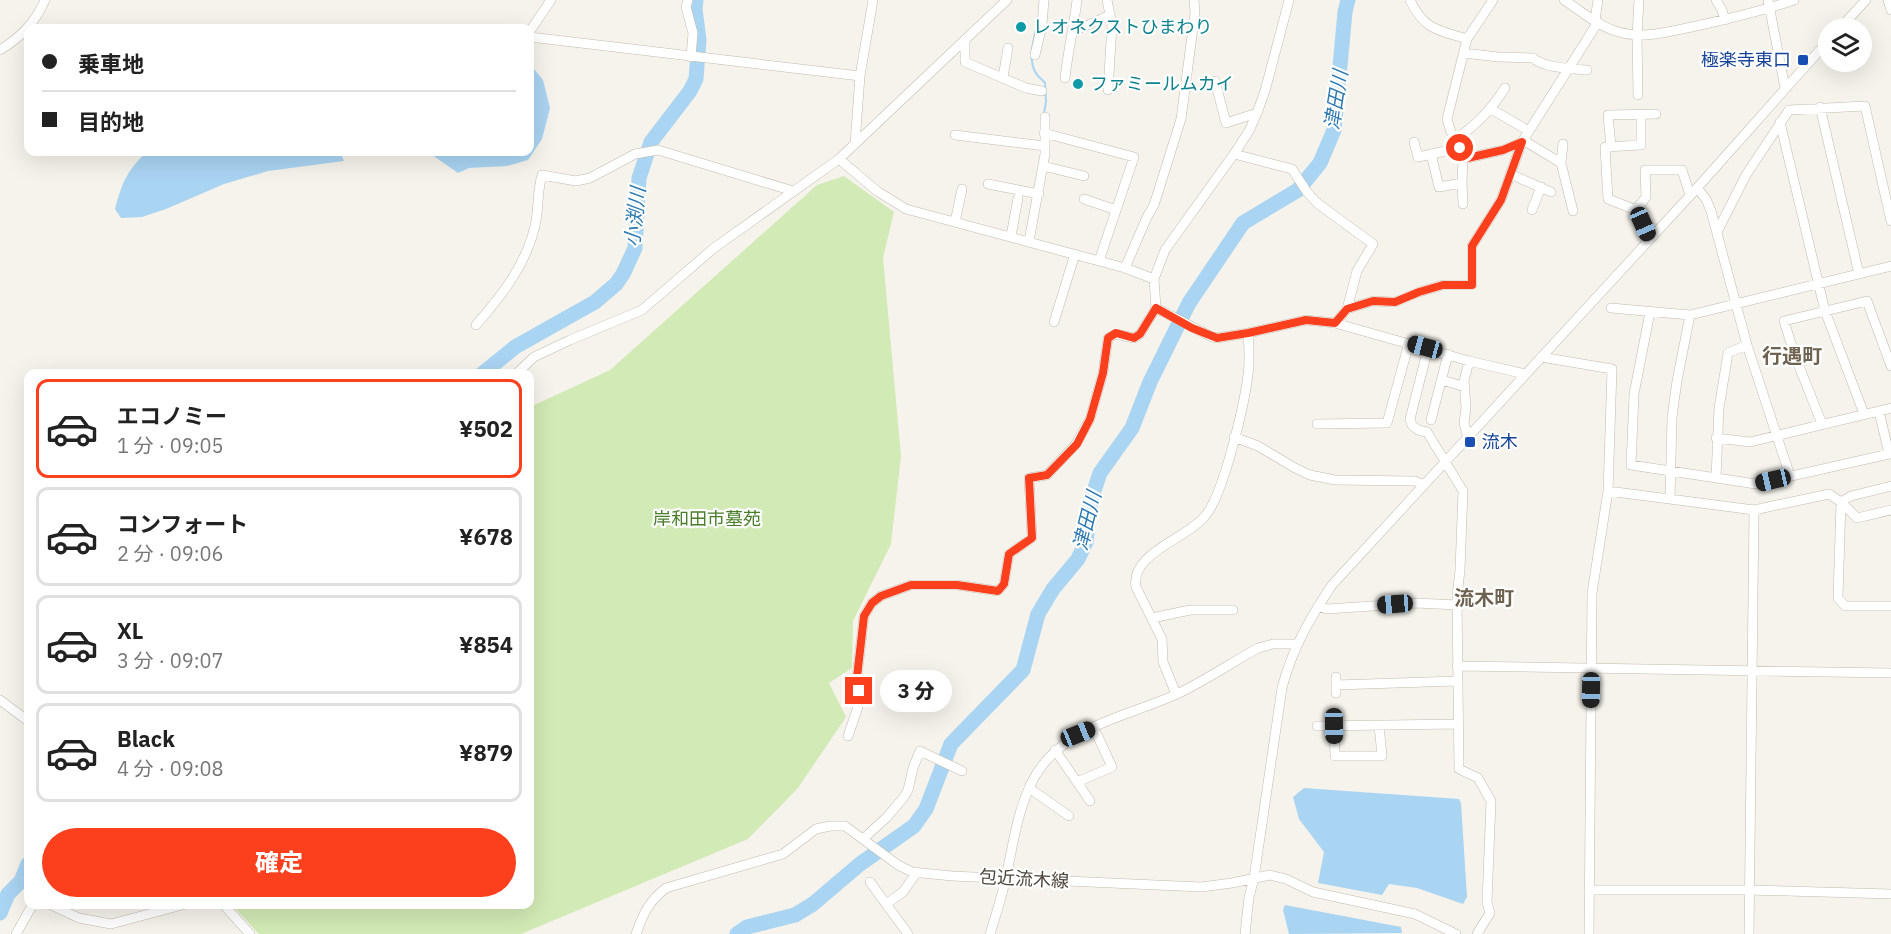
<!DOCTYPE html>
<html lang="ja">
<meta charset="utf-8">
<style>
:root{--surface:#fff;--page:#f2f2f2;--text:#222;--muted:#767676;--line:#e0e0e0;--accent:#fc3f1d}
body{margin:0;font-family:"IBM Plex Sans","Noto Sans JP",sans-serif;background:var(--page);color:var(--text);height:100vh;display:flex;flex-direction:column;font-size:22px;white-space:nowrap}
*{box-sizing:border-box;margin:0}
p{font-size:20px;color:var(--muted)}
.icon{flex:none;width:33px;height:33px;fill:none;stroke:currentColor;stroke-width:2;stroke-linecap:round;stroke-linejoin:round}
.map{position:relative;flex:1;overflow:hidden}
.drawer{position:absolute;left:24px;top:369px;width:510px;height:540px;display:flex;flex-direction:column;background:var(--surface);border-radius:12px;box-shadow:0 6px 24px #0002}
.drawer>*{flex:none}
.banner{position:absolute;left:24px;top:24px;width:510px;height:132px;border-radius:12px;box-shadow:0 6px 24px #0002;display:grid;align-content:center;height:132px;padding:0 18px;background:var(--surface)}
.buttons{position:absolute;left:1818px;top:18px;display:grid;gap:12px}
.buttons a{display:grid;place-items:center;width:54px;height:54px;border-radius:50%;background:var(--surface);box-shadow:0 6px 24px #0002;font-size:30px}
.end{position:absolute;width:27px;height:27px;margin:-14px;border:8px solid #fc3f1d;background:#fff;box-shadow:0 0 0 3px #fff}
.from{border-radius:50%}
.bubble{position:absolute;height:42px;border-radius:21px;background:var(--surface);box-shadow:0 6px 24px #0002;font-size:20px;font-weight:800;line-height:42px;text-align:center}
.car{position:absolute;width:18px;height:36px;margin:-18px -9px;border-radius:8px;box-shadow:0 0 4px 2px #0007;background:linear-gradient(#222 24%,#8ab4d8 0 40%,#222 0 76%,#8ab4d8 0 86%,#222 0)}
.banner b{display:flex;align-items:center;gap:21px;height:57px;font-size:22px}
.banner b+b{border-top:2px solid var(--line)}
.banner i{width:15px;height:15px;background:var(--text)}
ul{padding:10px 0 0;list-style:none}
li{display:flex;align-items:center;gap:18px;height:99px;margin:0 12px 9px;padding:0 6px;border:3px solid var(--line);border-radius:12px}
li div{flex:1}
li b{display:block;font-size:22px}
li em{font-style:normal;font-weight:800}
li.current{border-color:var(--accent)}
li>.icon{width:54px;height:54px;stroke-width:1.5}
.button{display:flex;gap:12px;margin-top:auto;padding:12px 18px}
.button a{flex:1;height:69px;border-radius:36px;background:var(--accent);color:#fff;font-size:24px;font-weight:800;line-height:69px;text-align:center}
.map>svg:first-child{display:block}
</style>
<div class="map">
<svg width="1891" height="934" viewBox="0 0 1891 934">
<rect width="100%" height="100%" fill="#f6f3ec"/>
<path fill="#d2eab5" d="M 844,176 L 894,212 L 883,258 L 901,456 L 891,544 L 853,621 L 852,668 L 829,683 L 846,717 L 798,788 L 748,839 L 521,934 L 259,934 L 232,905 L 530,904 L 530,407 L 610,370 L 817,185 Z"/>
<path fill="#a9d4f2" d="M 530,64 L 543,80 L 550,108 L 542,139 L 528,160 L 507,166 L 469,168 L 458,173 L 428,152 L 530,152 Z
M 147,152 L 340,152 L 344,161 L 268,171 L 224,184 L 166,209 L 142,217 L 121,218 L 115,209 C 122,183 127,170 147,152 Z
M 1304,788 L 1459,799 L 1461,803 L 1467,897 L 1463,904 L 1417,888 L 1389,884 L 1382,895 L 1318,883 L 1324,852 L 1299,819 L 1293,797 Z
M 1285,905 L 1401,927 L 1402,933 L 1289,934 L 1283,910 Z"/>
<g fill="none" stroke-linecap="round" stroke-linejoin="round">
<path stroke="#a9d4f2" stroke-width="2" d="M 1038,22 C 1034,37 1026,63 1038,76 C 1040,78 1043,80 1045,83 L 1046,102 L 1044,113"/>
<path stroke="#a9d4f2" stroke-width="15" d="M 482,374 L 515,347 L 595,302 L 616,284 L 623,274 L 635,248 L 639,178 L 651,142 L 690,91 L 696,79 L 699,40 L 695,9 L 696,0
M 0,913 L 8,894 L 21,881 L 28,864
M 737,934 L 747,927 L 795,915 L 813,904 L 860,864 L 914,826 L 926,809 L 951,744 L 1023,670 L 1038,614 L 1053,589 L 1078,559 L 1086,542 L 1091,500 L 1100,473 L 1132,428 L 1150,382 L 1189,303 L 1243,223 L 1298,190 L 1320,163 L 1334,130 L 1345,12 L 1348,0"/>
<defs>
<path id="minor" d="M 688,0 L 686,7 L 693,33 L 691,57
M 1107,0 L 1112,25 L 1108,90
M 1410,0 C 1424,30 1438,30 1467,39 L 1493,0
M 1564,0 C 1581,11 1599,27 1619,32 C 1646,40 1674,30 1701,25 C 1732,18 1763,11 1794,0
M 1716,0 L 1722,10 L 1725,20
M 1768,0 L 1785,88
M 1888,0 L 1891,10
M 1595,20 L 1598,0
M 1840,28 L 1866,0
M 1079,29 L 1110,15
M 530,31 L 551,0
M 530,37 L 860,76 L 855,143
M 965,40 L 965,62 L 1026,88 L 1042,91
M 0,50 C 21,37 35,23 45,0
M 1464,53 L 1498,57 L 1533,58 C 1543,68 1573,69 1587,70
M 1035,55 L 1042,25 L 1044,0
M 860,76 L 873,0
M 1003,77 L 1008,48
M 1065,78 C 1068,51 1074,26 1077,0
M 1215,81 L 1226,123 L 1257,113
M 1638,95 L 1637,36 L 1639,0
M 1820,107 L 1859,274
M 1491,109 L 1529,131
M 1641,115 L 1641,145 L 1605,147 L 1608,199 L 1636,210 L 1649,239
M 1780,122 L 1825,311 L 1864,414
M 1044,133 L 1134,157 L 1099,261
M 955,135 L 1045,146
M 1455,140 C 1477,124 1490,111 1505,88
M 1523,140 L 1561,163 L 1573,211
M 1414,142 L 1418,157 L 1460,148
M 1611,147 L 1608,115 L 1656,114
M 1234,154 L 1292,169 L 1307,192 L 1317,203 L 1373,244 L 1357,271 L 1347,309 L 1335,323
M 1431,154 L 1439,187 L 1462,183
M 839,159 L 877,191 L 906,209 L 1125,268 L 1154,279
M 1463,159 L 1503,150 L 1522,142
M 1561,163 L 1563,144
M 1043,166 L 1084,176
M 1510,174 L 1551,192
M 988,184 L 1039,194
M 1697,188 L 1706,199 L 1711,211 L 1747,345 L 1790,476
M 1084,199 L 1116,210
M 1463,204 L 1462,183 L 1463,160 L 1460,148 L 1451,132 L 1447,119 L 1467,39
M 1532,210 L 1541,187
M 1636,210 L 1646,197 L 1645,170 L 1682,170 L 1690,195
M 955,222 L 962,189
M 1717,232 L 1746,175 L 1789,110 L 1865,106 L 1891,221
M 1011,236 L 1018,198
M 1029,241 L 1045,154 L 1045,117
M 1125,268 L 1147,217 L 1154,205 L 1181,119 L 1195,13 L 1194,0
M 1156,308 L 1212,337 L 1217,338 L 1248,333 L 1306,320 L 1335,323 L 1469,361 L 1525,374
M 1611,308 L 1690,315 L 1891,266
M 1347,309 L 1373,301 L 1395,302 L 1419,292 L 1443,285 L 1472,285 L 1472,246 L 1501,200 L 1522,142 L 1598,22
M 1650,312 L 1634,394 L 1631,465 L 1756,484 L 1889,454 L 1879,411
M 1054,322 L 1075,254
M 476,325 C 502,295 526,265 535,226 C 539,209 537,191 542,175 L 576,181 L 590,178 L 635,154 L 658,150 L 793,191
M 1428,348 L 1410,419 L 1412,425 L 1418,430 L 1427,432 L 1463,491 L 1460,570 L 1457,597 L 1459,769 L 1478,778 L 1491,801 L 1487,902 L 1490,913 L 1477,934
M 1541,357 L 1612,369 L 1608,491 L 1592,593 L 1589,934
M 516,374 L 534,357 L 570,340 L 642,310 L 714,248 L 839,159 L 1007,0
M 1442,380 L 1465,387
M 1431,420 L 1448,354
M 1317,424 L 1387,423 L 1409,343
M 1822,424 L 1795,356 L 1784,321 L 1867,301 L 1891,366
M 1234,437 L 1258,446 L 1295,468 L 1310,475 L 1335,480 L 1415,481 L 1424,485
M 1468,438 L 1464,423 L 1466,408 L 1464,381 L 1469,361
M 1716,438 L 1750,442 L 1891,408
M 1716,478 L 1719,408 L 1728,353 L 1747,345
M 1891,486 L 1851,496 L 1841,502 L 1838,598 L 1845,606 L 1891,606
M 1608,491 L 1754,510 L 1829,494 L 1841,502 L 1857,518 L 1891,510
M 1670,499 L 1672,417 L 1677,381 L 1690,315
M 1318,606 L 1327,609 L 1417,603 L 1457,605
M 1152,618 L 1190,610 L 1233,610
M 1457,666 L 1891,673
M 1336,677 L 1336,693
M 1336,685 L 1457,681
M 1176,694 L 1163,662 L 1162,639 L 1136,587 C 1130,553 1187,539 1206,515 C 1224,492 1244,406 1248,375 C 1250,361 1249,347 1248,333
M 0,700 L 28,721
M 1317,726 L 1458,724
M 1334,726 L 1335,756 L 1382,756 L 1379,725
M 848,736 L 859,704 L 857,677 L 864,616 L 872,603 L 881,596 L 911,585 L 957,585 L 998,591 L 1004,584 L 1009,554 L 1032,538 L 1029,478 L 1047,475 L 1076,444 L 1090,419 L 1103,373 L 1108,338 L 1116,334 L 1134,338 L 1140,334 L 1156,308 L 1154,279 L 1165,250 L 1234,154 L 1249,131 L 1257,113 L 1265,91 L 1289,0
M 1055,750 L 1090,801
M 1077,782 L 1112,767 L 1094,728
M 1030,785 L 1032,790 L 1069,816
M 863,839 L 887,817 L 904,797 L 908,790 L 913,768 L 920,751 L 962,771
M 870,882 L 886,904
M 1589,890 L 1749,890 L 1891,894
M 49,904 L 79,918 L 111,924 L 186,904
M 223,904 L 250,934
M 16,934 L 33,904
M 636,934 C 643,914 649,901 666,888 L 783,854 L 816,829 L 830,826 L 845,826 L 898,865 L 912,872 L 952,876 L 1201,887 L 1232,883 L 1270,875 L 1286,879 L 1313,892 L 1415,914 L 1456,934
M 908,934 L 886,904 L 903,892 L 917,872
M 990,934 C 996,915 1002,896 1006,877 C 1013,845 1017,813 1031,784 C 1057,728 1123,718 1175,695 C 1203,682 1231,663 1258,648 L 1273,644 L 1297,644
M 1245,934 L 1249,897 L 1254,878 L 1282,688 C 1292,649 1310,618 1332,585 L 1697,188 L 1828,41
M 1749,934 L 1754,510"/>
</defs>
<use href="#minor" stroke="#c2bbae" stroke-width="10"/>
<use href="#minor" stroke="#fff" stroke-width="9"/>
</g>
<g fill="none" stroke-linecap="round" stroke-linejoin="round">
<path stroke="#fc3f1d" stroke-width="8" d="M 859,691 L 857,677 L 864,616 L 872,603 L 881,596 L 911,585 L 957,585 L 998,591 L 1004,584 L 1009,554 L 1032,538 L 1029,478 L 1047,475 L 1077,444 L 1090,419 L 1103,373 L 1108,338 L 1116,333 L 1134,338 L 1140,334 L 1156,308 L 1192,328 L 1217,338 L 1248,333 L 1306,320 L 1335,323 L 1347,309 L 1373,301 L 1395,302 L 1419,292 L 1443,285 L 1472,285 L 1472,246 L 1501,200 L 1522,142 L 1503,150 L 1463,159 L 1460,148"/>
</g>
<g fill="#0f9aa8" stroke="#fff" stroke-width="2">
<circle cx="1021" cy="27" r="6"/>
<circle cx="1078" cy="84" r="6"/>
</g>
<g fill="#1a4fb4" stroke="#fff" stroke-width="2">
<rect x="1797" y="54" width="12" height="12" rx="3"/>
<rect x="1464" y="436" width="12" height="12" rx="3"/>
</g>
<g text-anchor="middle" stroke-width="4.5" stroke-linejoin="round" paint-order="stroke">
<g font-size="18" fill="#0d838f" stroke="#fff" text-anchor="start">
<text x="1033" y="33">レオネクストひまわり</text>
<text x="1090" y="90">ファミールムカイ</text>
</g>
<g font-size="18" fill="#164399" stroke="#fff" text-anchor="end">
<text x="1791" y="66">極楽寺東口</text>
<text x="1482" y="448" text-anchor="start">流木</text>
</g>
<g font-size="18" fill="#4a7f2a" stroke="#fff">
<text x="707" y="525">岸和田市墓苑</text>
</g>
<g font-size="18" fill="#4b4439" stroke="#fff">
<text transform="translate(1024 879) rotate(3)" y="6">包近流木線</text>
</g>
<g font-size="20" font-style="italic" fill="#2e7ab2" stroke="#fff">
<text transform="translate(1336 100) rotate(-81)" y="7">津田川</text>
<text transform="translate(635 217) rotate(-84)" y="7">小渕川</text>
<text transform="translate(1087 521) rotate(-76)" y="7">津田川</text>
</g>
<g font-size="20" font-weight="bold" fill="#6e6250" stroke="#fff">
<text x="1792" y="363">行遇町</text>
<text x="1484" y="605">流木町</text>
</g>
</g>
</svg>
<div class="buttons">
<a><svg class="icon" aria-label="layers" viewBox="0 0 24 24"><path d="M12 4l9 5-9 5-9-5zM3 14l9 5 9-5"/></svg></a>
</div>
<i class="end from" style="left:1460px;top:148px"></i>
<i class="end" style="left:859px;top:691px"></i>
<div class="bubble" style="left:880px;top:670px;width:72px">3 分</div>
<i class="car" style="left:1643px;top:224px;rotate:156deg"></i>
<i class="car" style="left:1425px;top:347px;rotate:285deg"></i>
<i class="car" style="left:1773px;top:480px;rotate:257deg"></i>
<i class="car" style="left:1395px;top:604px;rotate:266deg"></i>
<i class="car" style="left:1591px;top:690px;rotate:181deg"></i>
<i class="car" style="left:1334px;top:726px;rotate:179deg"></i>
<i class="car" style="left:1078px;top:734px;rotate:68deg"></i>
<div class="banner">
<b><i class="from"></i>乗車地</b>
<b><i></i>目的地</b>
</div>
<section class="drawer">
<ul>
<li class="current"><svg class="icon" aria-label="car" viewBox="0 0 24 24"><path d="M5 17H2v-5l4-1 3-4h7l3 4 3 1v5h-3M9 17h6M6 11h13"/><circle cx="7" cy="17" r="2"/><circle cx="17" cy="17" r="2"/></svg><div><b>エコノミー</b><p>1 分 · 09:05</p></div><em>¥502</em></li>
<li><svg class="icon" aria-label="car" viewBox="0 0 24 24"><path d="M5 17H2v-5l4-1 3-4h7l3 4 3 1v5h-3M9 17h6M6 11h13"/><circle cx="7" cy="17" r="2"/><circle cx="17" cy="17" r="2"/></svg><div><b>コンフォート</b><p>2 分 · 09:06</p></div><em>¥678</em></li>
<li><svg class="icon" aria-label="car" viewBox="0 0 24 24"><path d="M5 17H2v-5l4-1 3-4h7l3 4 3 1v5h-3M9 17h6M6 11h13"/><circle cx="7" cy="17" r="2"/><circle cx="17" cy="17" r="2"/></svg><div><b>XL</b><p>3 分 · 09:07</p></div><em>¥854</em></li>
<li><svg class="icon" aria-label="car" viewBox="0 0 24 24"><path d="M5 17H2v-5l4-1 3-4h7l3 4 3 1v5h-3M9 17h6M6 11h13"/><circle cx="7" cy="17" r="2"/><circle cx="17" cy="17" r="2"/></svg><div><b>Black</b><p>4 分 · 09:08</p></div><em>¥879</em></li>
</ul>
<div class="button"><a>確定</a></div>
</section>
</div>
